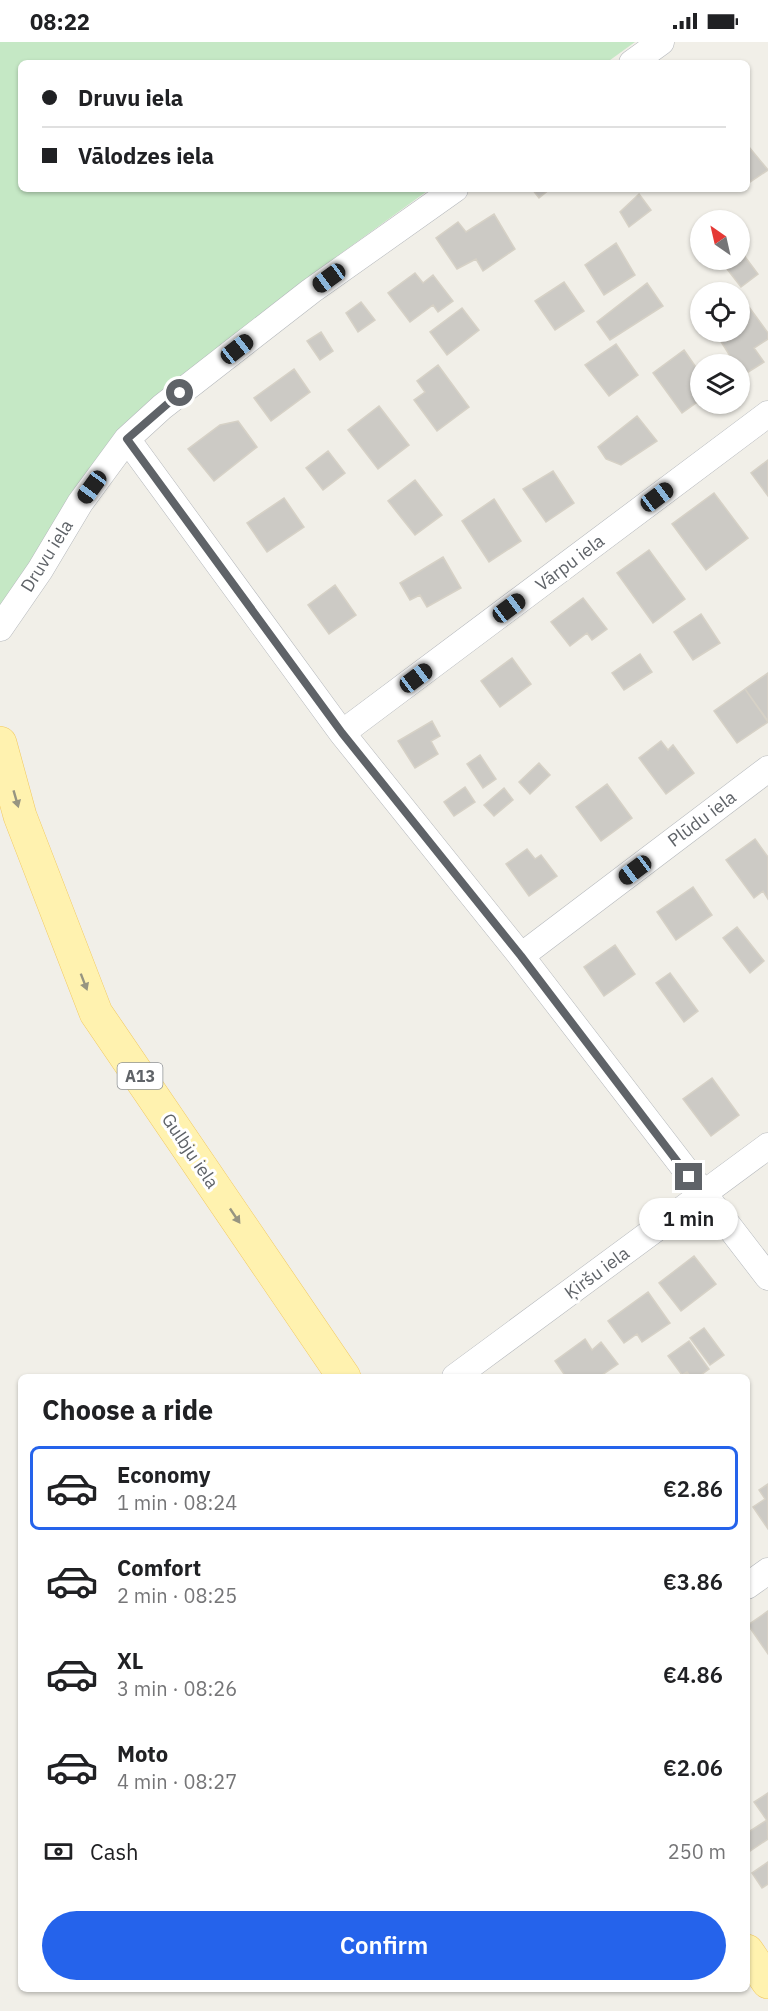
<!DOCTYPE html>
<meta charset="utf-8">
<style>
:root{--surface:#fff;--page:#f2f2f2;--text:#202124;--muted:#757577;--line:#e0e0e0;--accent:#2563eb}
body{margin:0;font-family:"IBM Plex Sans",sans-serif;background:var(--page);color:var(--text);height:100vh;display:flex;flex-direction:column;font-size:22px;white-space:nowrap}
*{box-sizing:border-box;margin:0}
p{font-size:20px;color:var(--muted)}
.icon{flex:none;width:33px;height:33px;fill:none;stroke:currentColor;stroke-width:2;stroke-linecap:round;stroke-linejoin:round}
.map{position:relative;flex:1;overflow:hidden}
.details{position:absolute;left:18px;top:1332px;width:732px;height:618px;display:flex;flex-direction:column;background:var(--surface);border-radius:9px;box-shadow:0 2px 4px #0004}
.details>*{flex:none}
.banner{position:absolute;left:18px;top:18px;width:732px;height:132px;border-radius:9px;box-shadow:0 2px 4px #0004;display:grid;align-content:center;height:132px;padding:0 24px;background:var(--surface)}
.needle{width:39px;rotate:326deg}
.fabs{position:absolute;left:690px;top:168px;display:grid;gap:12px}
.fabs a{display:grid;place-items:center;width:60px;height:60px;border-radius:50%;background:var(--surface);box-shadow:0 2px 4px #0004;font-size:30px}
.end{position:absolute;width:27px;height:27px;margin:-14px;border:8px solid #5f6368;background:#fff;box-shadow:0 0 0 3px #fff}
.from{border-radius:50%}
.bubble{position:absolute;height:42px;border-radius:21px;background:var(--surface);box-shadow:0 2px 4px #0004;font-size:20px;font-weight:600;line-height:42px;text-align:center}
.car{position:absolute;width:18px;height:36px;margin:-18px -9px;border-radius:8px;box-shadow:0 0 4px 2px #0007;background:linear-gradient(#222 24%,#8ab4d8 0 40%,#222 0 76%,#8ab4d8 0 86%,#222 0)}
.banner b{display:flex;align-items:center;gap:21px;height:57px;font-size:22px}
.banner b+b{border-top:2px solid var(--line)}
.banner i{width:15px;height:15px;background:var(--text)}
ul{padding:0;list-style:none}
li{display:flex;align-items:center;gap:18px;height:84px;margin:0 12px 9px;padding:0 12px;border:3px solid transparent;border-radius:9px}
li div{flex:1}
li b{display:block;font-size:22px}
li em{font-style:normal;font-weight:600}
li.active{border-color:var(--accent)}
li>.icon{width:54px;height:54px;stroke-width:1.5}
h2{padding:0 24px;font-size:27px;line-height:72px}
.pay{display:flex;align-items:center;gap:15px;height:66px;padding:0 24px;font-size:22px}
.pay p{margin-inline-start:auto}
.primary-button{display:flex;gap:12px;margin-top:auto;padding:12px 24px}
.primary-button a{flex:1;height:69px;border-radius:36px;background:var(--accent);color:#fff;font-size:24px;font-weight:600;line-height:69px;text-align:center}
.status{display:flex;justify-content:space-between;align-items:center;height:42px;padding:0 30px;background:var(--surface);direction:ltr}
.status svg{height:16px;fill:currentColor}
.map>svg:first-child{display:block}
</style>
<div class="status"><b>08:22</b><svg viewBox="0 0 49 12"><path d="M0 12V9h3v3zM5 12V6h3v6zM10 12V3h3v9zM15 12V0h3v12zM26 1h20v11H26zM47 4h2v5h-2z"/></svg></div>
<div class="map">
<svg width="768" height="1969" viewBox="0 0 768 1969">
<rect width="100%" height="100%" fill="#f1efe8"/>
<path fill="#c5e8c5" d="M 0,0 L 635,0 L 606,21 L 21,21 L 21,147 L 430,147 L 300,241 L 140,370 L 11,558 L 0,563 Z"/>
<path fill="#cccac5" stroke="#d6d1c6" stroke-width="1.5" d="M 749,105 L 768,128 L 747,142 L 747,107 Z
M 532,147 L 550,147 L 539,156 Z
M 639,152 L 651,168 L 629,185 L 620,170 Z
M 494,172 L 515,207 L 483,229 L 476,217 L 457,227 L 436,196 L 458,180 L 466,190 Z
M 616,201 L 635,233 L 604,253 L 585,223 Z
M 740,208 L 758,232 L 741,245 L 720,218 L 740,218 Z
M 415,231 L 423,241 L 433,233 L 453,259 L 438,270 L 433,263 L 410,280 L 388,251 Z
M 564,240 L 584,269 L 555,288 L 535,259 Z
M 647,241 L 663,264 L 610,298 L 597,280 Z
M 361,260 L 375,278 L 358,290 L 346,271 Z
M 749,265 L 768,291 L 768,297 L 754,306 L 764,320 L 742,334 L 740,322 L 735,322 L 715,290 L 740,290 L 740,271 Z
M 462,266 L 479,288 L 447,313 L 430,290 Z
M 321,290 L 333,309 L 320,318 L 307,299 Z
M 616,302 L 638,333 L 609,354 L 585,323 Z
M 684,308 L 700,331 L 700,358 L 682,371 L 653,331 Z
M 438,323 L 469,365 L 437,389 L 414,358 L 425,350 L 417,339 Z
M 294,327 L 310,350 L 271,379 L 254,356 Z
M 379,364 L 409,403 L 378,427 L 348,388 Z
M 637,374 L 657,399 L 621,423 L 606,417 L 598,405 Z
M 238,379 L 257,405 L 214,439 L 188,407 L 220,383 Z
M 328,409 L 345,431 L 323,448 L 306,426 Z
M 768,418 L 768,454 L 751,431 Z
M 553,429 L 574,461 L 546,480 L 523,447 Z
M 415,438 L 442,473 L 415,493 L 388,459 Z
M 714,451 L 748,496 L 706,528 L 672,482 Z
M 284,456 L 304,485 L 267,510 L 247,481 Z
M 494,457 L 521,499 L 489,520 L 462,479 Z
M 649,508 L 685,557 L 653,581 L 617,531 Z
M 443,515 L 461,546 L 427,565 L 420,553 L 410,558 L 400,541 Z
M 335,543 L 356,573 L 329,592 L 308,563 Z
M 583,556 L 607,587 L 592,598 L 587,591 L 570,604 L 551,580 Z
M 701,572 L 720,601 L 693,618 L 674,590 Z
M 640,612 L 652,630 L 624,648 L 612,631 Z
M 512,616 L 531,642 L 500,665 L 481,639 Z
M 768,631 L 768,679 L 745,647 Z
M 745,647 L 768,680 L 737,701 L 714,669 Z
M 432,679 L 440,694 L 431,699 L 438,712 L 415,726 L 398,699 Z
M 661,699 L 668,708 L 673,703 L 694,731 L 666,752 L 639,716 Z
M 480,713 L 496,737 L 483,746 L 467,722 Z
M 539,721 L 550,733 L 530,752 L 519,740 Z
M 607,742 L 632,776 L 601,799 L 576,765 Z
M 465,745 L 475,760 L 454,774 L 444,760 Z
M 504,746 L 513,758 L 494,774 L 484,763 Z
M 755,797 L 768,815 L 768,857 L 763,849 L 754,856 L 726,818 Z
M 527,807 L 535,817 L 541,813 L 557,834 L 529,854 L 506,822 Z
M 693,845 L 712,873 L 676,898 L 657,870 Z
M 737,885 L 764,919 L 750,931 L 723,896 Z
M 615,903 L 635,932 L 604,954 L 584,925 Z
M 670,931 L 698,969 L 684,980 L 656,941 Z
M 712,1036 L 739,1073 L 711,1094 L 683,1057 Z
M 694,1214 L 716,1242 L 681,1269 L 659,1241 Z
M 648,1250 L 670,1281 L 642,1300 L 637,1292 L 624,1301 L 608,1279 Z
M 704,1286 L 724,1313 L 710,1323 L 690,1296 Z
M 585,1297 L 592,1308 L 601,1300 L 618,1322 L 599,1335 L 566,1335 L 555,1319 Z
M 689,1299 L 709,1327 L 698,1335 L 691,1335 L 687,1330 L 682,1333 L 668,1314 Z
M 768,1442 L 768,1487 L 753,1465 L 765,1457 L 759,1448 Z
M 768,1569 L 768,1612 L 748,1583 Z
M 768,1751 L 768,1780 L 754,1760 Z
M 767,1778 L 768,1797 L 747,1811 L 747,1791 Z
M 768,1820 L 768,1842 L 762,1846 L 752,1831 Z"/>
<g fill="none" stroke-linecap="round" stroke-linejoin="round">
<defs>
<path id="minor" d="M 632,21 L 661,0
M 127,397 L 342,691 L 521,914 L 768,1235
M 0,586 L 40,528 L 80,461 L 127,397 L 162,365 L 311,249 L 455,147
M 342,691 L 768,372
M 521,914 L 768,727
M 455,1335 L 768,1104
M 747,1544 L 768,1529"/>
<path id="primary" d="M 0,701 L 20,774 L 96,971 L 344,1335
M 747,1909 L 768,1940"/>
</defs>
<use href="#minor" stroke="#b5b8bc" stroke-width="27"/>
<use href="#primary" stroke="#f2c960" stroke-width="34"/>
<use href="#minor" stroke="#fff" stroke-width="26"/>
<use href="#primary" stroke="#fff2af" stroke-width="33"/>
</g>
<defs><path id="oneway-solid" d="M-6-.8H1V-3.2L6.5 0L1 3.2V.8H-6Z" transform="scale(1.5)"/></defs>
<g fill="#979581">
<use href="#oneway-solid" transform="translate(16 757) rotate(74)"/>
<use href="#oneway-solid" transform="translate(84 940) rotate(69)"/>
<use href="#oneway-solid" transform="translate(235 1174) rotate(56)"/>
</g>
<g fill="none" stroke-linecap="round" stroke-linejoin="round">
<path stroke="#5f6368" stroke-width="8" d="M 180,351 L 127,397 L 342,691 L 521,914 L 689,1135"/>
</g>
<g text-anchor="middle" stroke-width="6" stroke-linejoin="round" paint-order="stroke">
<rect fill="#fff" stroke="#8f9295" stroke-width="1.5" x="117.5" y="1021" width="45" height="26" rx="4.5"/>
<g font-size="16" font-weight="bold" fill="#5f6368">
<text x="140" y="1040">A13</text>
</g>
<g font-size="18" fill="#5f6368" stroke="#fff">
<text transform="translate(47 514) rotate(-58)" y="6">Druvu iela</text>
<text transform="translate(570 521) rotate(-37)" y="6">Vārpu iela</text>
<text transform="translate(702 777) rotate(-37)" y="6">Plūdu iela</text>
<text transform="translate(190 1109) rotate(56)" y="6">Gulbju iela</text>
<text transform="translate(597 1231) rotate(-36)" y="6">Ķiršu iela</text>
</g>
</g>
</svg>
<div class="fabs">
<a><svg class="needle" viewBox="-14 -14 28 28"><path d="M0-13l5 13h-10z" fill="#e53935"/><path d="M0 13l5-13h-10z" fill="#757577"/></svg></a>
<a><svg class="icon" aria-label="locate" viewBox="0 0 24 24"><circle cx="12" cy="12" r="6"/><path d="M12 2v4M12 18v4M2 12h4M18 12h4"/></svg></a>
<a><svg class="icon" aria-label="layers" viewBox="0 0 24 24"><path d="M12 4l9 5-9 5-9-5zM3 14l9 5 9-5"/></svg></a>
</div>
<i class="end from" style="left:180px;top:351px"></i>
<i class="end" style="left:689px;top:1135px"></i>
<div class="bubble" style="left:639px;top:1156px;width:99px">1 min</div>
<i class="car" style="left:329px;top:236px;rotate:234deg"></i>
<i class="car" style="left:237px;top:307px;rotate:52deg"></i>
<i class="car" style="left:92px;top:445px;rotate:216deg"></i>
<i class="car" style="left:657px;top:455px;rotate:53deg"></i>
<i class="car" style="left:509px;top:566px;rotate:53deg"></i>
<i class="car" style="left:416px;top:636px;rotate:53deg"></i>
<i class="car" style="left:635px;top:828px;rotate:233deg"></i>
<div class="banner">
<b><i class="from"></i>Druvu iela</b>
<b><i></i>Vālodzes iela</b>
</div>
<section class="details">
<h2>Choose a ride</h2>
<ul>
<li class="active"><svg class="icon" aria-label="car" viewBox="0 0 24 24"><path d="M5 17H2v-5l4-1 3-4h7l3 4 3 1v5h-3M9 17h6M6 11h13"/><circle cx="7" cy="17" r="2"/><circle cx="17" cy="17" r="2"/></svg><div><b>Economy</b><p>1 min · 08:24</p></div><em>€2.86</em></li>
<li><svg class="icon" aria-label="car" viewBox="0 0 24 24"><path d="M5 17H2v-5l4-1 3-4h7l3 4 3 1v5h-3M9 17h6M6 11h13"/><circle cx="7" cy="17" r="2"/><circle cx="17" cy="17" r="2"/></svg><div><b>Comfort</b><p>2 min · 08:25</p></div><em>€3.86</em></li>
<li><svg class="icon" aria-label="car" viewBox="0 0 24 24"><path d="M5 17H2v-5l4-1 3-4h7l3 4 3 1v5h-3M9 17h6M6 11h13"/><circle cx="7" cy="17" r="2"/><circle cx="17" cy="17" r="2"/></svg><div><b>XL</b><p>3 min · 08:26</p></div><em>€4.86</em></li>
<li><svg class="icon" aria-label="car" viewBox="0 0 24 24"><path d="M5 17H2v-5l4-1 3-4h7l3 4 3 1v5h-3M9 17h6M6 11h13"/><circle cx="7" cy="17" r="2"/><circle cx="17" cy="17" r="2"/></svg><div><b>Moto</b><p>4 min · 08:27</p></div><em>€2.06</em></li>
</ul>
<div class="pay"><svg class="icon" aria-label="cash" viewBox="0 0 24 24"><path d="M3 7h18v10H3z"/><circle cx="12" cy="12" r="2"/></svg>Cash<p>250 m</p></div>
<div class="primary-button"><a>Confirm</a></div>
</section>
</div>
